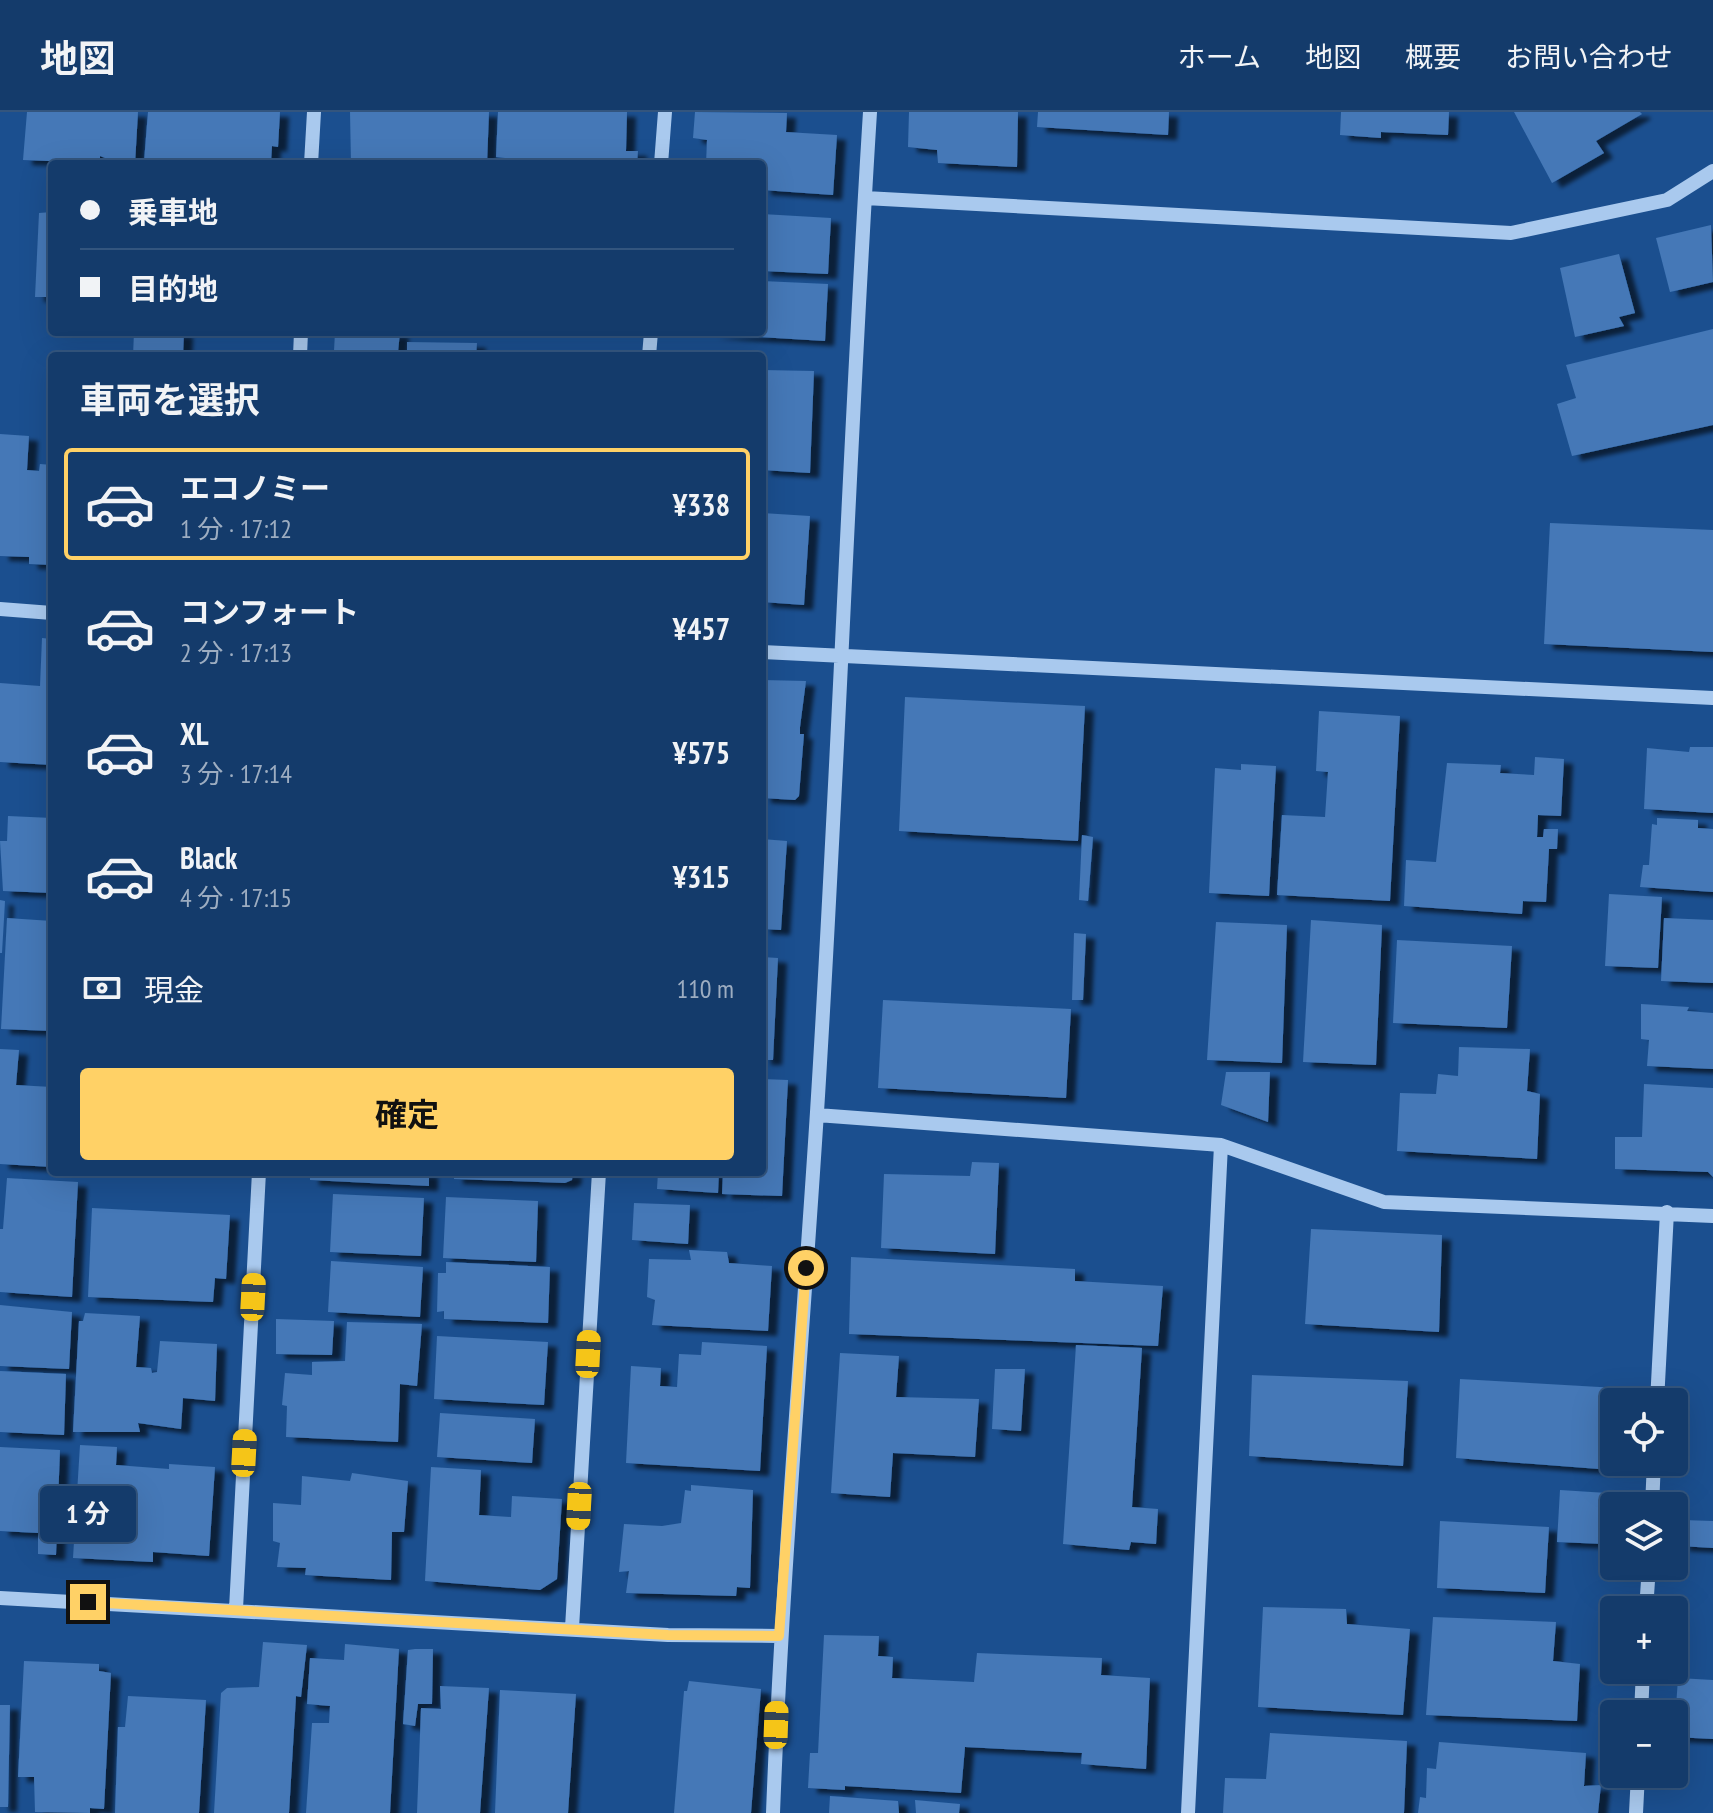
<!DOCTYPE html>
<html lang="ja">
<meta charset="utf-8">
<style>
:root{--surface:#143b6b;--page:#214673;--text:#f1f3f6;--muted:#9dadc1;--line:#33557e;--accent:#ffd166}
body{margin:0;font-family:"PT Sans Narrow","Noto Sans JP",sans-serif;background:var(--page);color:var(--text);height:100vh;display:flex;flex-direction:column;font-size:30px;white-space:nowrap}
*{box-sizing:border-box;margin:0}
p{font-size:26px;color:var(--muted)}
.icon{flex:none;width:44px;height:44px;fill:none;stroke:currentColor;stroke-width:2;stroke-linecap:round;stroke-linejoin:round}
.map{position:relative;flex:1;overflow:hidden}
.sheet{position:absolute;left:48px;top:240px;width:718px;height:824px;display:flex;flex-direction:column;background:var(--surface);border-radius:8px;box-shadow:0 8px 32px #0002,0 0 0 2px var(--line)}
.sheet>*{flex:none}
.banner{position:absolute;left:48px;top:48px;width:718px;height:176px;border-radius:8px;box-shadow:0 8px 32px #0002,0 0 0 2px var(--line);display:grid;align-content:center;height:176px;padding:0 32px;background:var(--surface)}
.tools{position:absolute;left:1600px;top:1276px;display:grid;gap:16px}
.tools a{display:grid;place-items:center;width:88px;height:88px;border-radius:8px;background:var(--surface);box-shadow:0 8px 32px #0002,0 0 0 2px var(--line);font-size:40px}
.end{position:absolute;width:36px;height:36px;margin:-18px;border:10px solid #ffd166;background:#111;box-shadow:0 0 0 4px #111}
.from{border-radius:50%}
.bubble{position:absolute;height:56px;border-radius:8px;background:var(--surface);box-shadow:0 8px 32px #0002,0 0 0 2px var(--line);font-size:26px;font-weight:700;line-height:56px;text-align:center}
.car{position:absolute;width:24px;height:48px;margin:-24px -12px;border-radius:10px;box-shadow:0 0 6px 2px #0007;background:linear-gradient(#f5c518 24%,#345 0 40%,#f5c518 0 76%,#345 0 86%,#f5c518 0)}
.banner b{display:flex;align-items:center;gap:28px;height:76px;font-size:30px}
.banner b+b{border-top:2px solid var(--line)}
.banner i{width:20px;height:20px;background:var(--text)}
ul{padding:0;list-style:none}
li{display:flex;align-items:center;gap:24px;height:112px;margin:0 16px 12px;padding:0 16px;border:4px solid transparent;border-radius:8px}
li div{flex:1}
li b{display:block;font-size:30px}
li em{font-style:normal;font-weight:700}
li.selected{border-color:var(--accent)}
li>.icon{width:72px;height:72px;stroke-width:1.5}
h2{padding:0 32px;font-size:36px;line-height:96px}
.pay{display:flex;align-items:center;gap:20px;height:88px;padding:0 32px;font-size:30px}
.pay p{margin-inline-start:auto}
.primary-button{display:flex;gap:16px;margin-top:auto;padding:16px 32px}
.primary-button a{flex:1;height:92px;border-radius:8px;background:var(--accent);color:#111;font-size:32px;font-weight:700;line-height:92px;text-align:center}
header{display:flex;align-items:center;gap:48px;box-sizing:border-box;height:112px;padding:0 40px;background:var(--surface);border-bottom:2px solid var(--line)}
header strong{font-size:38px}
nav{display:flex;gap:44px;margin-inline-start:auto;font-size:28px}
.map>svg:first-child{display:block}
</style>
<header>
<strong>地図</strong>
<nav><a>ホーム</a><a>地図</a><a>概要</a><a>お問い合わせ</a></nav>
</header>
<div class="map">
<svg width="1713" height="1701" viewBox="0 0 1713 1701">
<defs>
<filter id="shadow"><feDropShadow dx="9" dy="5" stdDeviation="2" flood-color="#0009"/></filter>
</defs>
<rect width="100%" height="100%" fill="#1b4f8f"/>
<path fill="#4478b7" filter="url(#shadow)" d="M 27,0 L 138,0 L 135,52 L 106,52 L 105,46 L 100,44 L 100,51 L 23,48 Z
M 148,0 L 280,0 L 278,35 L 272,34 L 271,50 L 263,52 L 210,48 L 210,52 L 144,50 Z
M 350,0 L 489,0 L 487,52 L 351,52 Z
M 498,0 L 627,0 L 626,39 L 638,39 L 637,52 L 504,52 L 505,46 L 496,45 Z
M 695,0 L 787,1 L 786,20 L 837,23 L 833,83 L 762,78 L 762,52 L 706,52 L 707,28 L 693,26 Z
M 909,0 L 1018,0 L 1017,55 L 938,51 L 937,38 L 908,35 Z
M 1038,0 L 1169,0 L 1168,23 L 1037,15 Z
M 1341,0 L 1449,0 L 1448,23 L 1381,20 L 1381,26 L 1340,23 Z
M 1514,0 L 1640,0 L 1642,2 L 1596,29 L 1604,41 L 1552,71 Z
M 52,100 L 52,185 L 35,185 L 39,101 Z
M 762,102 L 831,106 L 828,162 L 762,159 Z
M 1711,113 L 1713,170 L 1670,180 L 1656,126 Z
M 1619,142 L 1635,201 L 1619,205 L 1624,214 L 1575,225 L 1560,156 Z
M 762,169 L 828,172 L 825,229 L 709,222 L 762,220 Z
M 1713,217 L 1713,313 L 1572,344 L 1557,292 L 1576,286 L 1566,253 Z
M 134,220 L 184,220 L 183,244 L 133,244 Z
M 335,220 L 400,220 L 398,240 L 334,239 Z
M 407,230 L 477,231 L 476,244 L 407,244 Z
M 762,258 L 814,259 L 810,361 L 762,358 Z
M 0,322 L 29,324 L 27,358 L 39,359 L 40,352 L 52,353 L 52,453 L 29,452 L 29,445 L 0,444 Z
M 762,401 L 810,404 L 804,493 L 762,490 Z
M 1550,411 L 1713,418 L 1713,540 L 1544,532 Z
M 42,526 L 52,527 L 52,653 L 0,650 L 0,571 L 40,574 Z
M 762,568 L 806,569 L 800,615 L 800,622 L 804,622 L 799,684 L 795,688 L 762,686 Z
M 905,585 L 1085,594 L 1078,729 L 899,719 Z
M 1319,599 L 1400,604 L 1390,789 L 1277,783 L 1282,703 L 1325,705 L 1328,660 L 1316,659 Z
M 1690,635 L 1713,635 L 1713,701 L 1644,697 L 1647,636 L 1689,640 Z
M 1535,645 L 1564,647 L 1561,704 L 1538,703 L 1537,725 L 1543,725 L 1544,717 L 1558,717 L 1557,737 L 1549,737 L 1546,790 L 1523,789 L 1522,802 L 1404,794 L 1406,748 L 1436,750 L 1447,651 L 1501,653 L 1500,661 L 1534,663 Z
M 1241,652 L 1276,654 L 1269,784 L 1209,781 L 1215,656 L 1241,658 Z
M 8,704 L 52,706 L 52,781 L 3,779 L 0,729 L 7,729 Z
M 1657,706 L 1698,708 L 1698,716 L 1713,717 L 1713,780 L 1640,775 L 1643,753 L 1649,753 L 1652,712 L 1657,713 Z
M 1082,723 L 1093,725 L 1088,789 L 1079,788 Z
M 762,727 L 787,729 L 781,818 L 762,817 Z
M 1609,782 L 1662,785 L 1658,856 L 1605,854 Z
M 0,788 L 5,789 L 2,841 L 0,841 Z
M 7,806 L 52,809 L 52,919 L 1,917 Z
M 1664,806 L 1713,808 L 1713,871 L 1661,869 Z
M 1311,808 L 1382,813 L 1376,953 L 1303,950 Z
M 1216,810 L 1287,813 L 1282,951 L 1207,948 Z
M 1074,821 L 1086,822 L 1083,888 L 1072,888 Z
M 1397,828 L 1512,834 L 1507,916 L 1393,911 Z
M 762,845 L 778,846 L 773,948 L 762,948 Z
M 883,888 L 1071,897 L 1066,986 L 878,976 Z
M 1641,892 L 1689,895 L 1687,899 L 1713,901 L 1713,957 L 1647,954 L 1649,928 L 1641,927 Z
M 1459,935 L 1530,937 L 1527,979 L 1540,982 L 1537,1047 L 1397,1039 L 1400,981 L 1436,982 L 1438,962 L 1458,964 Z
M 0,937 L 19,938 L 16,973 L 52,975 L 52,1055 L 0,1052 Z
M 1226,960 L 1270,960 L 1268,1010 L 1221,993 Z
M 762,967 L 788,968 L 782,1084 L 722,1082 L 723,1060 L 762,1060 Z
M 1644,972 L 1713,976 L 1713,1065 L 1708,1060 L 1615,1057 L 1615,1025 L 1642,1025 Z
M 972,1050 L 999,1051 L 995,1142 L 881,1136 L 884,1062 L 970,1064 Z
M 310,1060 L 429,1060 L 429,1074 L 310,1068 Z
M 454,1060 L 573,1060 L 572,1068 L 565,1071 L 454,1067 Z
M 658,1060 L 719,1060 L 718,1081 L 657,1077 Z
M 7,1066 L 78,1070 L 72,1185 L 0,1180 L 0,1117 L 3,1117 Z
M 333,1082 L 424,1086 L 421,1144 L 330,1140 Z
M 446,1085 L 538,1089 L 536,1150 L 443,1146 Z
M 634,1091 L 690,1093 L 688,1132 L 632,1128 Z
M 92,1096 L 230,1103 L 226,1167 L 215,1166 L 213,1190 L 88,1185 Z
M 1311,1117 L 1442,1123 L 1439,1220 L 1305,1212 Z
M 689,1138 L 727,1140 L 729,1151 L 772,1154 L 768,1219 L 652,1213 L 655,1188 L 647,1185 L 649,1147 L 691,1148 Z
M 851,1145 L 1075,1157 L 1075,1169 L 1163,1174 L 1158,1234 L 849,1222 Z
M 331,1149 L 423,1155 L 420,1205 L 328,1200 Z
M 446,1150 L 550,1155 L 548,1211 L 444,1207 L 444,1199 L 437,1200 L 438,1161 L 446,1161 Z
M 0,1193 L 72,1200 L 69,1257 L 0,1254 Z
M 85,1201 L 140,1204 L 136,1255 L 151,1256 L 152,1261 L 157,1260 L 160,1229 L 217,1232 L 215,1289 L 183,1286 L 181,1317 L 138,1311 L 140,1320 L 73,1320 L 79,1209 L 83,1209 Z
M 276,1207 L 334,1209 L 332,1243 L 276,1242 Z
M 347,1210 L 422,1212 L 417,1274 L 400,1272 L 398,1330 L 286,1325 L 287,1294 L 282,1293 L 285,1261 L 312,1263 L 312,1250 L 345,1249 Z
M 437,1224 L 548,1230 L 544,1293 L 434,1287 Z
M 702,1230 L 767,1234 L 760,1359 L 626,1351 L 631,1254 L 661,1256 L 660,1274 L 677,1275 L 679,1242 L 701,1243 Z
M 1076,1233 L 1142,1236 L 1132,1395 L 1158,1397 L 1156,1432 L 1131,1430 L 1129,1438 L 1063,1432 Z
M 840,1241 L 899,1244 L 896,1285 L 979,1287 L 975,1345 L 893,1341 L 890,1385 L 831,1381 Z
M 995,1257 L 1025,1257 L 1021,1319 L 992,1317 Z
M 0,1259 L 66,1262 L 64,1323 L 0,1320 Z
M 1252,1263 L 1408,1269 L 1403,1354 L 1249,1344 Z
M 1460,1267 L 1617,1276 L 1612,1358 L 1456,1346 Z
M 440,1301 L 535,1307 L 532,1351 L 437,1345 Z
M 80,1333 L 117,1335 L 116,1353 L 169,1357 L 169,1352 L 215,1355 L 209,1444 L 153,1440 L 153,1450 L 73,1446 Z
M 0,1335 L 60,1338 L 56,1443 L 38,1442 L 38,1421 L 0,1419 Z
M 431,1355 L 481,1358 L 479,1403 L 511,1405 L 512,1384 L 562,1387 L 557,1467 L 540,1478 L 425,1469 Z
M 352,1361 L 408,1369 L 404,1420 L 392,1420 L 391,1468 L 305,1463 L 306,1456 L 277,1455 L 280,1431 L 273,1429 L 273,1391 L 301,1393 L 302,1364 L 350,1369 Z
M 691,1373 L 753,1378 L 750,1476 L 737,1475 L 736,1484 L 626,1481 L 629,1459 L 619,1460 L 624,1412 L 662,1414 L 681,1411 L 685,1378 L 691,1379 Z
M 1560,1378 L 1607,1381 L 1604,1432 L 1557,1430 Z
M 1682,1408 L 1713,1409 L 1713,1436 L 1680,1434 Z
M 1440,1409 L 1549,1415 L 1545,1481 L 1437,1476 Z
M 1263,1495 L 1346,1497 L 1347,1512 L 1410,1517 L 1403,1603 L 1258,1595 Z
M 1433,1505 L 1556,1510 L 1553,1549 L 1580,1552 L 1577,1609 L 1426,1603 Z
M 824,1523 L 879,1524 L 878,1544 L 893,1545 L 892,1566 L 974,1570 L 977,1541 L 1102,1546 L 1101,1563 L 1150,1566 L 1146,1657 L 1081,1652 L 1082,1641 L 965,1635 L 961,1681 L 845,1674 L 845,1678 L 808,1676 L 810,1641 L 818,1641 Z
M 263,1530 L 307,1533 L 301,1585 L 296,1584 L 289,1701 L 214,1701 L 221,1581 L 227,1576 L 259,1575 Z
M 345,1532 L 399,1537 L 390,1701 L 306,1701 L 312,1611 L 329,1611 L 330,1594 L 307,1592 L 310,1546 L 344,1548 Z
M 415,1537 L 433,1537 L 432,1592 L 418,1592 L 415,1614 L 403,1612 L 408,1538 Z
M 24,1549 L 99,1552 L 99,1559 L 111,1561 L 104,1697 L 90,1696 L 90,1701 L 35,1700 L 34,1665 L 18,1665 Z
M 1678,1566 L 1713,1568 L 1713,1627 L 1674,1625 Z
M 689,1569 L 761,1577 L 751,1701 L 674,1701 L 684,1579 L 687,1579 Z
M 440,1574 L 489,1576 L 480,1701 L 417,1701 L 421,1596 L 441,1597 Z
M 500,1578 L 576,1582 L 568,1701 L 495,1701 Z
M 128,1584 L 206,1588 L 199,1701 L 115,1701 L 118,1615 L 125,1615 Z
M 0,1593 L 10,1593 L 8,1695 L 0,1695 Z
M 1270,1621 L 1407,1629 L 1404,1701 L 1223,1701 L 1225,1666 L 1266,1667 Z
M 1439,1630 L 1586,1641 L 1584,1674 L 1601,1673 L 1598,1701 L 1418,1701 L 1420,1685 L 1426,1686 L 1427,1656 L 1436,1657 Z
M 830,1684 L 898,1689 L 899,1701 L 829,1701 Z
M 915,1688 L 960,1692 L 959,1701 L 916,1701 Z"/>
<g fill="none" stroke-linecap="round" stroke-linejoin="round">
<path stroke="#a9c9ee" stroke-width="14" d="M 311,52 L 314,0
M 661,52 L 665,0
M 865,86 L 1511,121 L 1667,88 L 1713,59
M 300,244 L 301,220
M 649,244 L 651,220
M 0,497 L 52,501
M 762,540 L 1713,586
M 817,1003 L 1221,1033 L 1384,1090 L 1713,1104
M 1657,1290 L 1667,1100
M 1652,1394 L 1654,1350
M 0,1486 L 668,1523 L 779,1524
M 236,1497 L 259,1060
M 1646,1498 L 1649,1454
M 572,1516 L 599,1060
M 1641,1602 L 1643,1558
M 773,1701 C 782,1467 802,1234 817,1000 C 838,667 849,333 870,0
M 1188,1701 L 1221,1033
M 1636,1701 L 1638,1662"/>
</g>
<g fill="none" stroke-linecap="round" stroke-linejoin="round">
<path stroke="#ffd166" stroke-width="10" d="M 88,1490 L 668,1523 L 779,1524 L 806,1156"/>
</g>
</svg>
<div class="tools">
<a><svg class="icon" aria-label="locate" viewBox="0 0 24 24"><circle cx="12" cy="12" r="6"/><path d="M12 2v4M12 18v4M2 12h4M18 12h4"/></svg></a>
<a><svg class="icon" aria-label="layers" viewBox="0 0 24 24"><path d="M12 4l9 5-9 5-9-5zM3 14l9 5 9-5"/></svg></a>
<a>+</a>
<a>−</a>
</div>
<i class="end from" style="left:806px;top:1156px"></i>
<i class="end" style="left:88px;top:1490px"></i>
<div class="bubble" style="left:40px;top:1374px;width:96px">1 分</div>
<i class="car" style="left:253px;top:1185px;rotate:3deg"></i>
<i class="car" style="left:588px;top:1242px;rotate:3deg"></i>
<i class="car" style="left:244px;top:1341px;rotate:3deg"></i>
<i class="car" style="left:579px;top:1394px;rotate:183deg"></i>
<i class="car" style="left:776px;top:1613px;rotate:2deg"></i>
<div class="banner">
<b><i class="from"></i>乗車地</b>
<b><i></i>目的地</b>
</div>
<section class="sheet">
<h2>車両を選択</h2>
<ul>
<li class="selected"><svg class="icon" aria-label="car" viewBox="0 0 24 24"><path d="M5 17H2v-5l4-1 3-4h7l3 4 3 1v5h-3M9 17h6M6 11h13"/><circle cx="7" cy="17" r="2"/><circle cx="17" cy="17" r="2"/></svg><div><b>エコノミー</b><p>1 分 · 17:12</p></div><em>¥338</em></li>
<li><svg class="icon" aria-label="car" viewBox="0 0 24 24"><path d="M5 17H2v-5l4-1 3-4h7l3 4 3 1v5h-3M9 17h6M6 11h13"/><circle cx="7" cy="17" r="2"/><circle cx="17" cy="17" r="2"/></svg><div><b>コンフォート</b><p>2 分 · 17:13</p></div><em>¥457</em></li>
<li><svg class="icon" aria-label="car" viewBox="0 0 24 24"><path d="M5 17H2v-5l4-1 3-4h7l3 4 3 1v5h-3M9 17h6M6 11h13"/><circle cx="7" cy="17" r="2"/><circle cx="17" cy="17" r="2"/></svg><div><b>XL</b><p>3 分 · 17:14</p></div><em>¥575</em></li>
<li><svg class="icon" aria-label="car" viewBox="0 0 24 24"><path d="M5 17H2v-5l4-1 3-4h7l3 4 3 1v5h-3M9 17h6M6 11h13"/><circle cx="7" cy="17" r="2"/><circle cx="17" cy="17" r="2"/></svg><div><b>Black</b><p>4 分 · 17:15</p></div><em>¥315</em></li>
</ul>
<div class="pay"><svg class="icon" aria-label="cash" viewBox="0 0 24 24"><path d="M3 7h18v10H3z"/><circle cx="12" cy="12" r="2"/></svg>現金<p>110 m</p></div>
<div class="primary-button"><a>確定</a></div>
</section>
</div>
